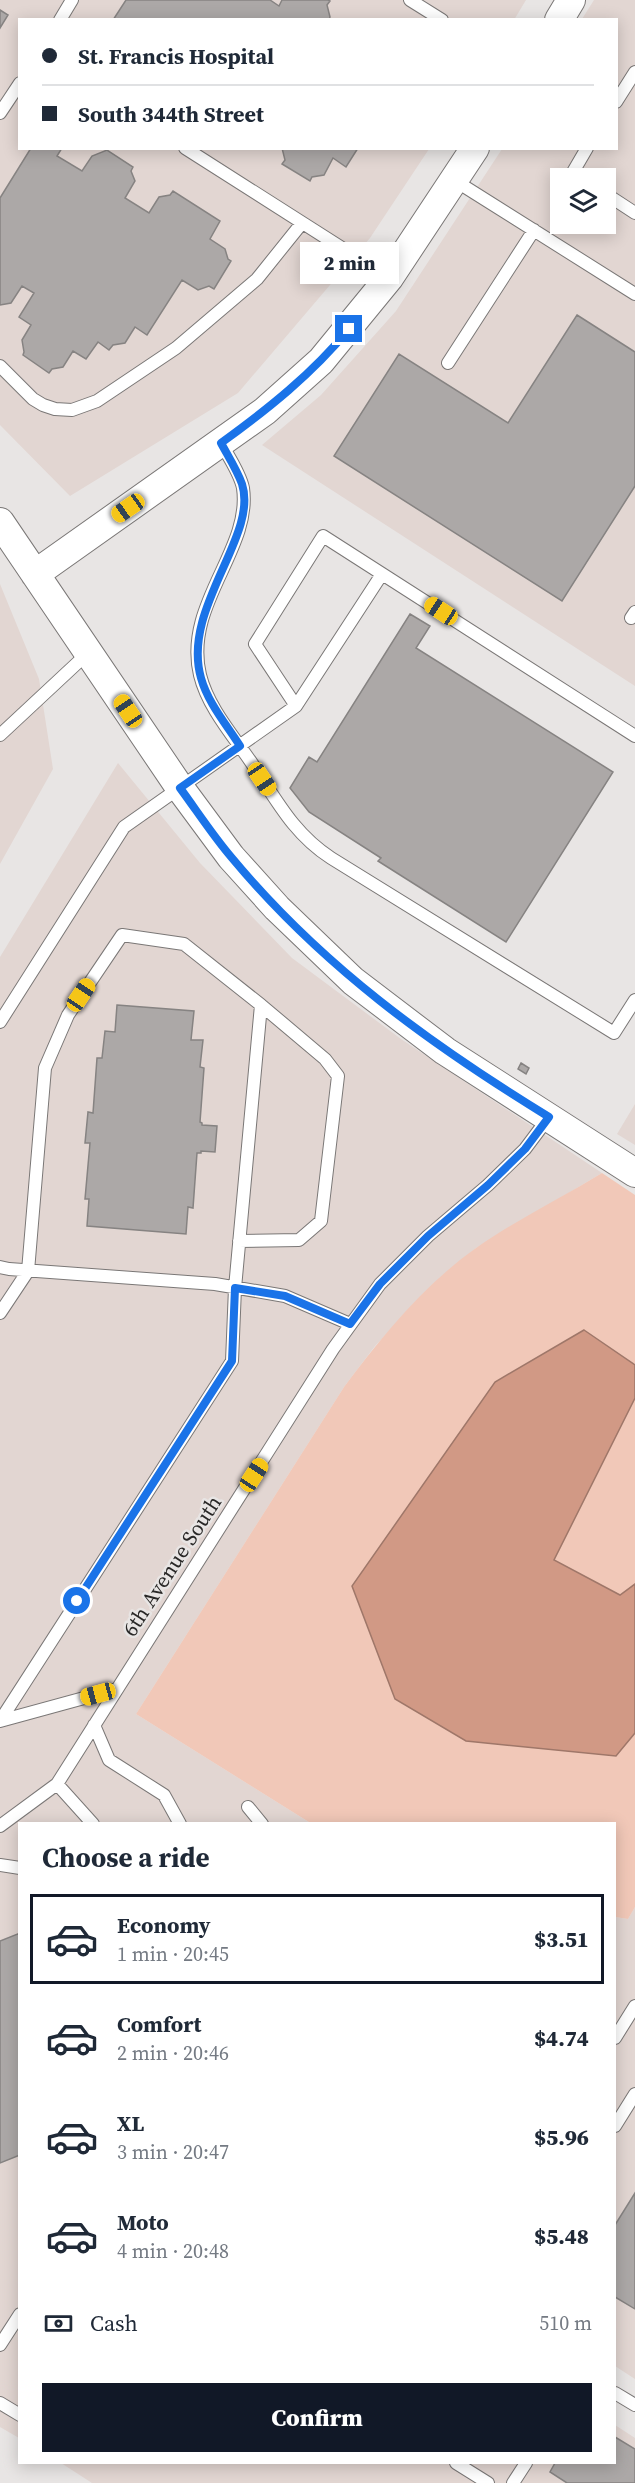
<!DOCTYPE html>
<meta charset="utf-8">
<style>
:root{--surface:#fff;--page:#f2f2f3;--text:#1f2937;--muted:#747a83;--line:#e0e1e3;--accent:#111827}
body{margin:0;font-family:"Source Serif 4",serif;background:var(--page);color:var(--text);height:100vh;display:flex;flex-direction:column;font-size:22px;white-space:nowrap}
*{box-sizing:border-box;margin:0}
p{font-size:20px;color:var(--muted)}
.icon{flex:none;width:33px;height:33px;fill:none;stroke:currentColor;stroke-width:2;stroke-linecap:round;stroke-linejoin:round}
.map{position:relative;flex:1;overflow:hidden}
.side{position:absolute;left:18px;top:1822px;width:598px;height:642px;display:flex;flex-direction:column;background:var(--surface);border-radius:0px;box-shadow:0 3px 15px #0003}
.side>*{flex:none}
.top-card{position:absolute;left:18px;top:18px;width:600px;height:132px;border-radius:0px;box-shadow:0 3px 15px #0003;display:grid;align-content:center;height:132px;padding:0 24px;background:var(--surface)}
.controls{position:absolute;left:550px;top:168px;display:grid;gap:12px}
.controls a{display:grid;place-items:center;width:66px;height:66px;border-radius:0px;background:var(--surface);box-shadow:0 3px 15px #0003;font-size:30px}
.end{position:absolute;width:27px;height:27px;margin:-14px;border:8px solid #1a73e8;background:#fff;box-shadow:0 0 0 3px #fff}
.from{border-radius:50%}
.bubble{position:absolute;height:42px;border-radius:0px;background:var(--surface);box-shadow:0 3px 15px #0003;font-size:20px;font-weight:800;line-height:42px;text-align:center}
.car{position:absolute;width:18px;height:36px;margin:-18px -9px;border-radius:8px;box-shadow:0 0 4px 2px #0007;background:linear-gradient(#f5c518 24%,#345 0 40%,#f5c518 0 76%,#345 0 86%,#f5c518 0)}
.top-card b{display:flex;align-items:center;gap:21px;height:57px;font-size:22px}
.top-card b+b{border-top:2px solid var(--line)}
.top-card i{width:15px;height:15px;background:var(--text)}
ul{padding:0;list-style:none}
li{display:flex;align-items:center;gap:18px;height:90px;margin:0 12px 9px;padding:0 12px;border:3px solid transparent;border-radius:0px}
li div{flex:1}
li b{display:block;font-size:22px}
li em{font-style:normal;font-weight:800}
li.on{border-color:var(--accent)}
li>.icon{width:54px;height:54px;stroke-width:1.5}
h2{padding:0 24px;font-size:27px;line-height:72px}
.pay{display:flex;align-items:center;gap:15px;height:66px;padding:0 24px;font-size:22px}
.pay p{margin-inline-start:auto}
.primary-button{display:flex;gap:12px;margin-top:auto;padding:12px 24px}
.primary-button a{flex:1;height:69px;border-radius:0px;background:var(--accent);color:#fff;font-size:24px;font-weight:800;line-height:69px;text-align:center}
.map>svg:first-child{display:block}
</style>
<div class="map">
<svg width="635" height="2483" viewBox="0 0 635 2483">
<rect width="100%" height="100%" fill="#e8e5e4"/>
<path fill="#e2d6d2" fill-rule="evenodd" d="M 0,0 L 526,0 L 514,20 L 20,20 L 20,148 L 429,149 L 370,238 L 238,393 L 70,496 L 0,425 Z
M 594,0 L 635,0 L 635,686 L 262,445 L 321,395 L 396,311 L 502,149 L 616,148 L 616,20 L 582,19 ZM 561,178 L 606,178 L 606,224 L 561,224 Z
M 0,584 L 39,679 L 53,769 L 0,864 Z
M 118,763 L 200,863 L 292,958 L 401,1039 L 602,1173 L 476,1248 L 433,1285 L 375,1346 L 344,1387 L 136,1714 L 312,1824 L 20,1824 L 19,2438 L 0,2427 L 0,957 Z
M 635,1104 L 635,1145 L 617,1134 Z
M 635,1907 L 635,2379 L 615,2366 L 615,1917 L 628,1919 Z
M 615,2425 L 635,2438 L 635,2483 L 92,2483 L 61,2463 L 615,2463 Z"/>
<path fill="#f1c8b8" d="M 602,1173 L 635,1195 L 635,1365 L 584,1330 L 495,1382 L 616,1756 L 635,1733 L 635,1907 L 628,1919 L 615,1917 L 615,1824 L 312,1824 L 136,1714 L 344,1387 C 382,1336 424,1285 476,1248 C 516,1220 561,1198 602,1173 Z
M 635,1398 L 635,1584 L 620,1595 L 554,1560 Z"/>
<path fill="#d19985" stroke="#9f7769" stroke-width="1.5" d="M 584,1330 L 635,1365 L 635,1398 L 554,1560 L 620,1595 L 635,1584 L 635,1733 L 616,1756 L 466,1741 L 395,1699 L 352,1586 L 495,1382 Z"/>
<path fill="#aca8a7" stroke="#868382" stroke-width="1.5" d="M 126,0 L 270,0 L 279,6 L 282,0 L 328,0 L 330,1 L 327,5 L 330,17 L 329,20 L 113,20 Z
M 0,10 L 8,15 L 0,28 Z
M 31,148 L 62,148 L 57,156 L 82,171 L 92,156 L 107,150 L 133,167 L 131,171 L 135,181 L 125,198 L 149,213 L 159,197 L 170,195 L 173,191 L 220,221 L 210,239 L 225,249 L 228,259 L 231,261 L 214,289 L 209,286 L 198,290 L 182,280 L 147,335 L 135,327 L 125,343 L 113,345 L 109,350 L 98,342 L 86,359 L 73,351 L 63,367 L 52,369 L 49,373 L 23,355 L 24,352 L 22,340 L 31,325 L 19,317 L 34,293 L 22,286 L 11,303 L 0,305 L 0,198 Z
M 358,148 L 346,167 L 333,158 L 324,175 L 312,177 L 310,181 L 282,164 L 285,160 L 282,148 Z
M 577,315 L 635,352 L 635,486 L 562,601 L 334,456 L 399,354 L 508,423 Z
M 410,614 L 430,626 L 416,648 L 613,772 L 506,942 L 378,861 L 381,858 L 309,812 L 290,788 L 309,757 L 317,762 Z
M 117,1005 L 194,1011 L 191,1040 L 203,1040 L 200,1067 L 204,1068 L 200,1122 L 202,1123 L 202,1125 L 217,1126 L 215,1152 L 201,1151 L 201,1153 L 197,1153 L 193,1208 L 188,1207 L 186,1234 L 87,1226 L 89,1199 L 85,1199 L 90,1143 L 85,1143 L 88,1112 L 93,1113 L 97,1058 L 102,1058 L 105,1031 L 115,1032 Z
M 521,1063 L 529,1068 L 526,1074 L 518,1069 Z
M 20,1933 L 20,2155 L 0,2163 L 0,1941 Z
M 635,2193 L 635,2309 L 615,2297 L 615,2225 Z
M 615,2437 L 635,2449 L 635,2483 L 567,2483 L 550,2472 L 555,2463 L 615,2463 Z"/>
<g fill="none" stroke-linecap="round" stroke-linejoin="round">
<defs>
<path id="service" d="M 410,0 L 442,20
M 60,20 L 72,0
M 616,102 L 635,72
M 0,113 L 20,83
M 185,148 L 389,278
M 582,178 L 573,172 L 587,148
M 454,180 L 635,294
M 606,194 L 635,213
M 448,363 L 534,230
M 0,366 L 33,399 L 43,405 L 55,409 L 72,410 L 97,401 L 176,348 L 257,279 L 302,223
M 221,443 C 228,456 240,473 243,488 C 252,550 183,604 200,675 C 208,708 235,738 253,765 C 277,801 294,834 331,858 L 614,1033 L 635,1000
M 631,618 L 635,612
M 296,706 L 255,644 L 323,536 L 635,736
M 0,735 L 88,653
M 0,1022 L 124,827 L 296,706 L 382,574
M 239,1241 L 299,1240 L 321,1221 L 338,1076 L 325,1059 L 261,1005
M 0,1267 L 9,1269 L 215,1284 L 285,1296 L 350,1324
M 0,1313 L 28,1271 L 45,1068 L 68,1015 L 122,935 L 184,944 L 261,1005 L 235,1288 L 232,1361 L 0,1721
M 0,1721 L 117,1689
M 94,1725 L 109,1760 L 164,1795 L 180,1824
M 248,1807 L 262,1824
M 93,1824 L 57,1784 L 333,1349 L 380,1284 L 428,1236 L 488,1185 L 525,1149 L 549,1117
M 0,1826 L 57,1784
M 0,1865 L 20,1868
M 615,2038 L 635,2006
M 615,2126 L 635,2094
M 0,2345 L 20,2314
M 615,2393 L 635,2405
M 0,2403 L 20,2415
M 456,2463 L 488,2483
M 513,2483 L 526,2463"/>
<path id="tertiary" d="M 559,20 L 571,0
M 0,522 L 180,788 L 231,857 L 277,908 L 353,981 L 445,1051 L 635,1173
M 35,574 L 265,411 L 321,361 L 389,278 L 475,148"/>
</defs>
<use href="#service" stroke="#7a7776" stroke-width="14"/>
<use href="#tertiary" stroke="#7a7776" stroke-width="30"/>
<use href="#service" stroke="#fff" stroke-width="12"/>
<use href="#tertiary" stroke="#fff" stroke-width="28"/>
</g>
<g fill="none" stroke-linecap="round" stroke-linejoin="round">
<path stroke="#1a73e8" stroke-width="8" d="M 77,1601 L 232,1361 L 235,1288 L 285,1296 L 350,1324 L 380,1284 L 428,1236 L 488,1185 L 525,1149 L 549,1117 C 430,1044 322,966 232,858 C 213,836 197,811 180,788 L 240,746 C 226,724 208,703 201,678 C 181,608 259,536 242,484 C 237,470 228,456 221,443 C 268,409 312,374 349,329"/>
</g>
<g text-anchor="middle" stroke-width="5" stroke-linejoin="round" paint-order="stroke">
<g font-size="21" fill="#292827" stroke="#e8e5e4">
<text transform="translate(172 1566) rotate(-57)" y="7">6th Avenue South</text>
</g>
</g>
</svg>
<div class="controls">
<a><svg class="icon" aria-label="layers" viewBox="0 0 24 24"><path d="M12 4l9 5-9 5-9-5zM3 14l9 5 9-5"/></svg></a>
</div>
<i class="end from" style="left:77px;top:1601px"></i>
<i class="end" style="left:349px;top:329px"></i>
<div class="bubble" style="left:300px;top:242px;width:99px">2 min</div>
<i class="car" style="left:128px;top:508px;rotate:235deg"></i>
<i class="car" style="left:441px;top:611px;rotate:303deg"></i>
<i class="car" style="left:128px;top:711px;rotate:326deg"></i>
<i class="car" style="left:262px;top:779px;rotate:146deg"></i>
<i class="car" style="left:81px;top:995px;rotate:34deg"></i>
<i class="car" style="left:254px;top:1475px;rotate:33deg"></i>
<i class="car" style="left:98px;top:1694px;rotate:255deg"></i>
<div class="top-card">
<b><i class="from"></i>St. Francis Hospital</b>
<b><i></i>South 344th Street</b>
</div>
<section class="side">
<h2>Choose a ride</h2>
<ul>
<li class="on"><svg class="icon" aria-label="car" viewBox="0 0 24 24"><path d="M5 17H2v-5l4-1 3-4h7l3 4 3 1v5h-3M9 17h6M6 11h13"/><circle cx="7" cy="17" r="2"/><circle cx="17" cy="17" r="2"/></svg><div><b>Economy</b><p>1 min · 20:45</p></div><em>$3.51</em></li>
<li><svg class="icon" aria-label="car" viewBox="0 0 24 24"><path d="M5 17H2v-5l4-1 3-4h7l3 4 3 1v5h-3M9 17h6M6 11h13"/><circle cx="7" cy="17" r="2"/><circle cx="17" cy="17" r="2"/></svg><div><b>Comfort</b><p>2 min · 20:46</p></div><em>$4.74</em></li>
<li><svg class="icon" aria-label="car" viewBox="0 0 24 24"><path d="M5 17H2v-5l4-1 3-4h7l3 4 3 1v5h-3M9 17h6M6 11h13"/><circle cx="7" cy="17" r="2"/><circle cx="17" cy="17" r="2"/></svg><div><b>XL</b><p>3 min · 20:47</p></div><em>$5.96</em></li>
<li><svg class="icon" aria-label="car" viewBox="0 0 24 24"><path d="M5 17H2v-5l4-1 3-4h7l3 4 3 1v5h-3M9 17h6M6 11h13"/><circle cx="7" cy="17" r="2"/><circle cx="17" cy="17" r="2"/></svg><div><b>Moto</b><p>4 min · 20:48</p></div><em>$5.48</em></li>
</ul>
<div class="pay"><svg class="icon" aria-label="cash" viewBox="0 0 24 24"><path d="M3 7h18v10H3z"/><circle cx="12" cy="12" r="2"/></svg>Cash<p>510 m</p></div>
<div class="primary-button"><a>Confirm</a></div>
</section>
</div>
